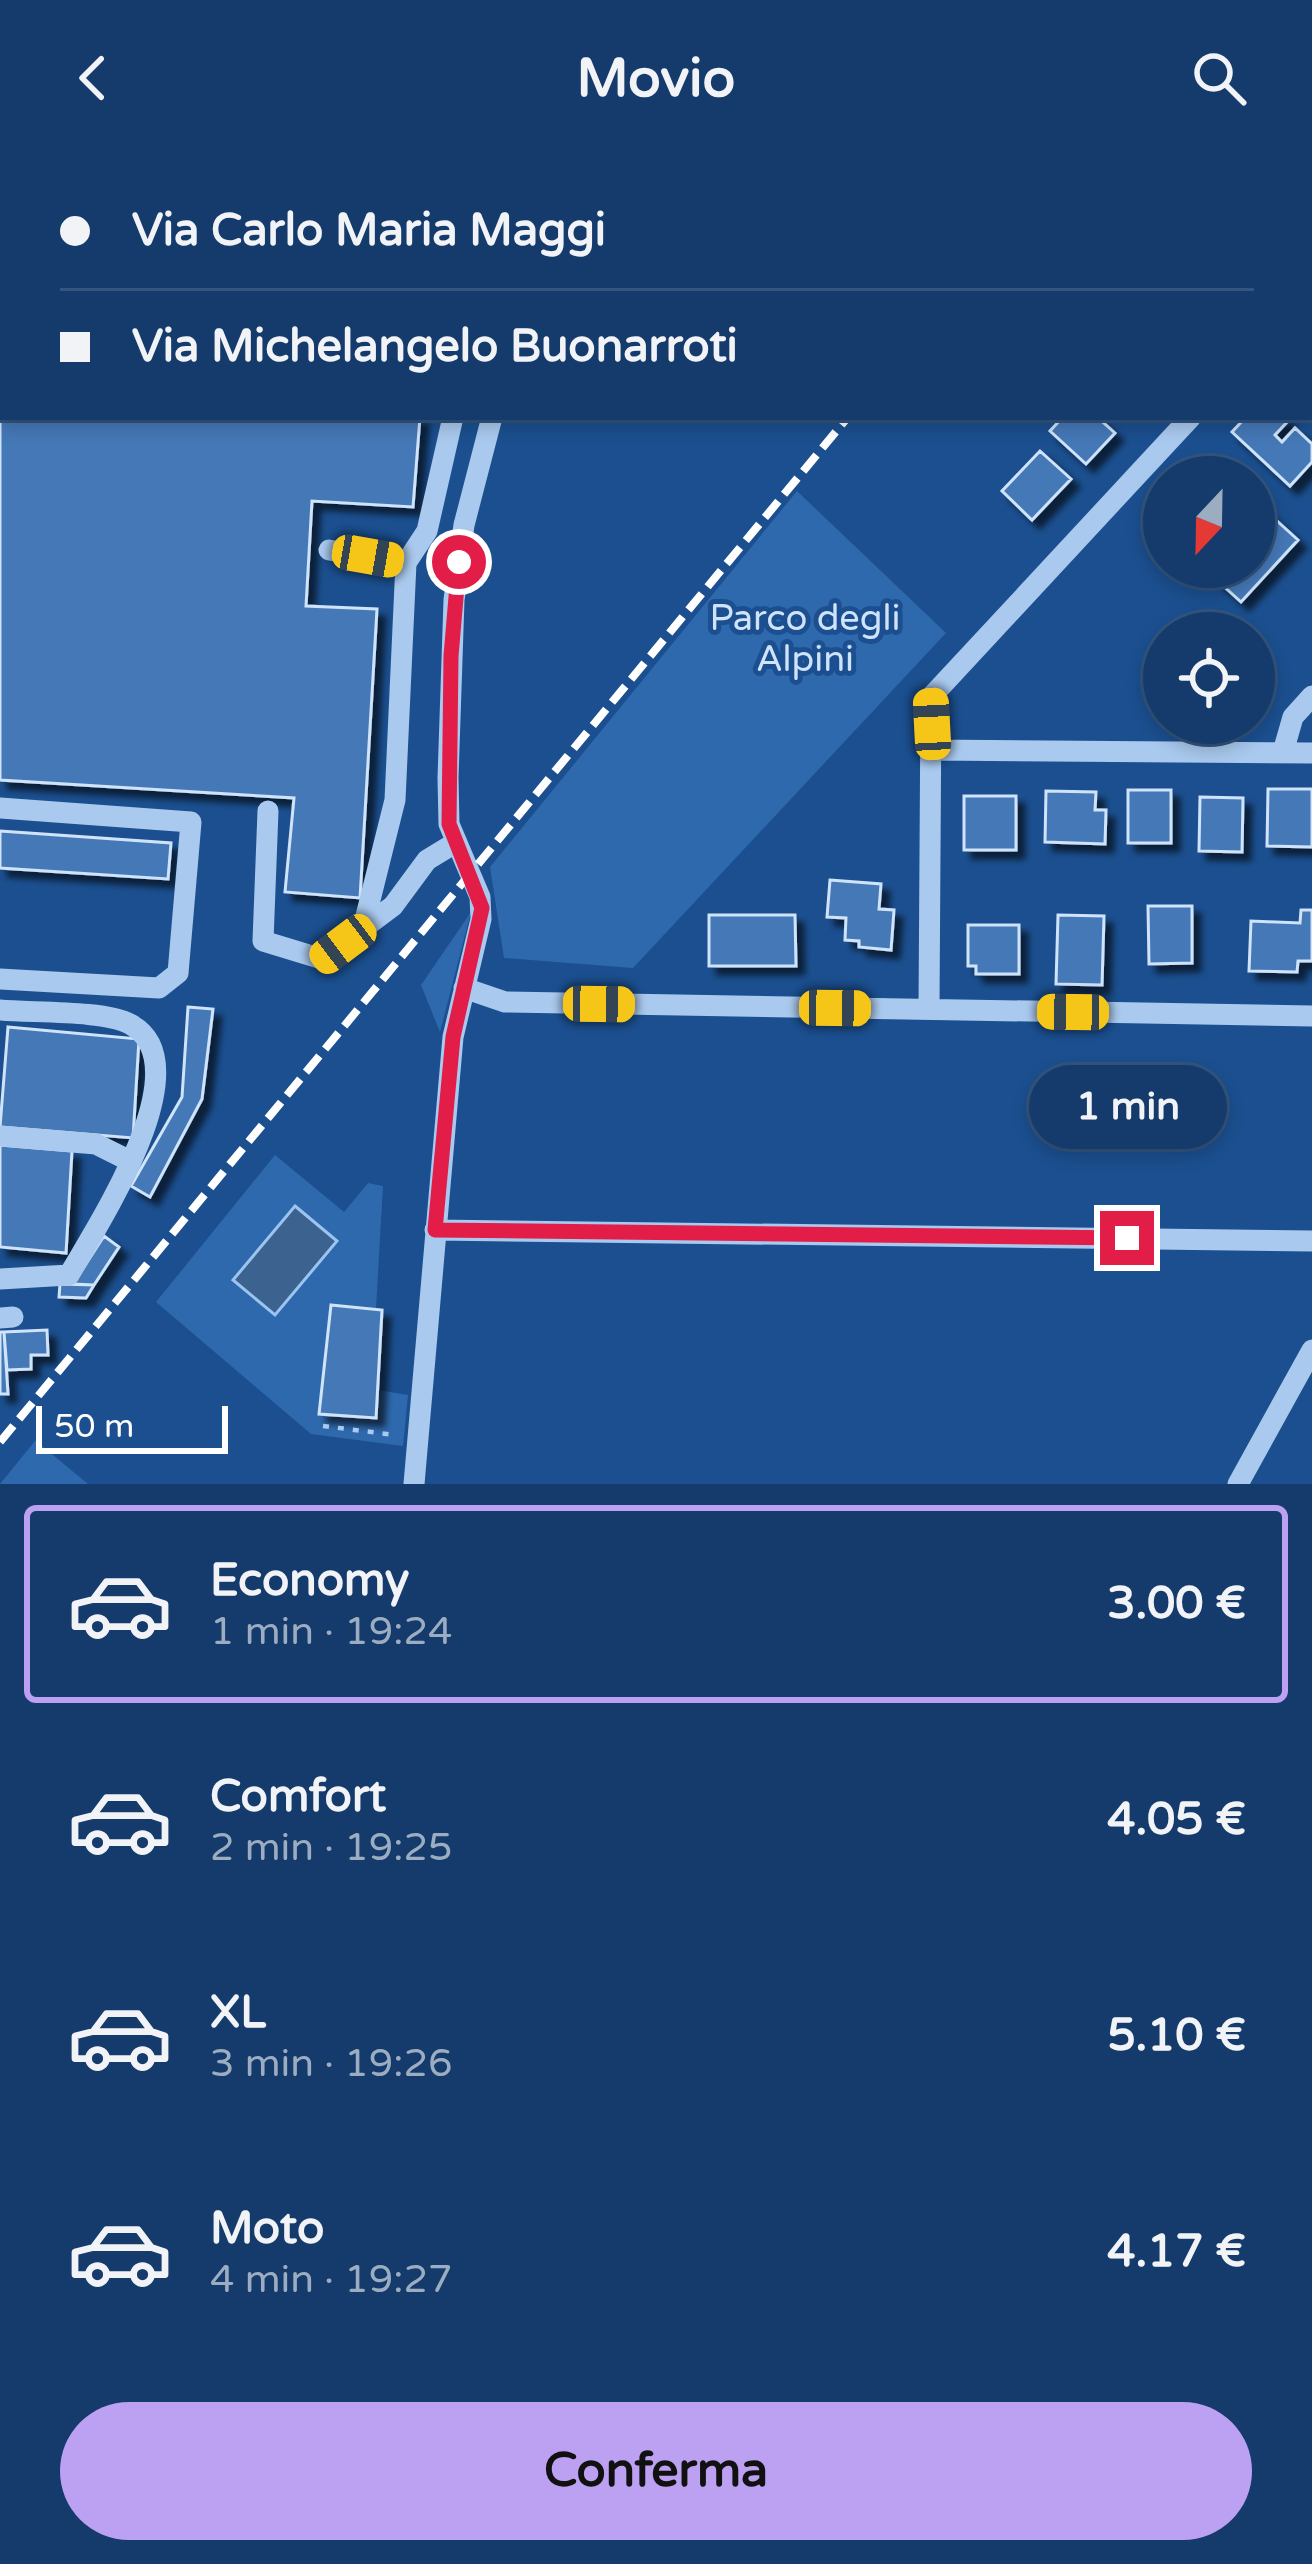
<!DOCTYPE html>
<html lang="it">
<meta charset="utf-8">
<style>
:root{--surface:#143b6b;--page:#214673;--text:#f1f3f6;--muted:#9dadc1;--line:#33557e;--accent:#bca0f2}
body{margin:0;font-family:"Varela Round",sans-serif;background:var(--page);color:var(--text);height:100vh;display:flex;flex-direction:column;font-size:45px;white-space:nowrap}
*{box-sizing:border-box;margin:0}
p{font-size:39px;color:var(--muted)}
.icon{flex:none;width:66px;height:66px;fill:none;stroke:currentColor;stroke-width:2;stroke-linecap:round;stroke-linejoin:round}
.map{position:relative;height:1328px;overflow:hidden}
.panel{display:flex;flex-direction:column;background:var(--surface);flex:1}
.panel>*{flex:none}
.guide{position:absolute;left:0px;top:0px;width:1314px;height:264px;box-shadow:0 6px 18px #0003,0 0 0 3px var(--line);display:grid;align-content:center;height:264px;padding:0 60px;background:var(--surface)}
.needle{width:78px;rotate:202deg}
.tools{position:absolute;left:1143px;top:300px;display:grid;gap:24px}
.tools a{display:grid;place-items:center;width:132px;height:132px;border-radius:50%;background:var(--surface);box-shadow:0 6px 18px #0003,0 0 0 3px var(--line);font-size:60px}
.scale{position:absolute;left:36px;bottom:30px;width:192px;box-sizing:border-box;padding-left:12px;border:6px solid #fff;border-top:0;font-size:33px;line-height:42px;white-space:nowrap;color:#fff;-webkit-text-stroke:9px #1b4f8f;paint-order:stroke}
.end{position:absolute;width:54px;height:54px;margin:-27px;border:15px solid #e11d48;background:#fff;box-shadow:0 0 0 6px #fff}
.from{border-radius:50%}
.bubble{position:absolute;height:84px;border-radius:42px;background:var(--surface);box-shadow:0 6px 18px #0003,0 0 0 3px var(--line);font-size:39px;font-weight:700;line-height:84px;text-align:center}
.car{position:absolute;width:36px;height:72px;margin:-36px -18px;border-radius:15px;box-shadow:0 0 9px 3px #0007;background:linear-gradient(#f5c518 24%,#345 0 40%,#f5c518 0 76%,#345 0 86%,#f5c518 0)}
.guide b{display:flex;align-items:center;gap:42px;height:114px;font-size:45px}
.guide b+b{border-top:3px solid var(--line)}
.guide i{width:30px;height:30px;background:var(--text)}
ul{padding:21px 0 0;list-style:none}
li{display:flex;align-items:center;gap:36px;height:198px;margin:0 24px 18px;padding:0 36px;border:6px solid transparent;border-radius:12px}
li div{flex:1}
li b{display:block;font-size:45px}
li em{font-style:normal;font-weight:700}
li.current{border-color:var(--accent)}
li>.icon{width:108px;height:108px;stroke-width:1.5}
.action{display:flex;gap:24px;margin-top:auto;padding:24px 60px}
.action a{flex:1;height:138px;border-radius:72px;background:var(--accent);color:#111;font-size:48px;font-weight:700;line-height:138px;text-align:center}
header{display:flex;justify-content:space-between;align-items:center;height:156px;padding:0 60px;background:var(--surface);font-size:54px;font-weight:700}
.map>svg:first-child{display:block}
</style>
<header><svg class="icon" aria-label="back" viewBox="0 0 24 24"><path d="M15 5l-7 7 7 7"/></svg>Movio<svg class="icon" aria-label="search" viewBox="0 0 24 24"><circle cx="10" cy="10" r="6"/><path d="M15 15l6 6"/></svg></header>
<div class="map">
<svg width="1312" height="1328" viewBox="0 0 1312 1328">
<defs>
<filter id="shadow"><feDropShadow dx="8" dy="8" stdDeviation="3" flood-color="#0009"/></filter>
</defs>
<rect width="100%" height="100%" fill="#1b4f8f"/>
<path fill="#2e69ad" d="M 797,335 L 946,477 L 633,812 L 504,802 L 490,711 Z
M 471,756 L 440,876 L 421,829 Z
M 275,999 L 344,1056 L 368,1027 L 383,1030 L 376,1152 L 384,1153 L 378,1234 L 408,1239 L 403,1290 L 311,1278 L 156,1146 Z
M 35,1285 L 36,1285 L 88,1328 L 0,1328 Z"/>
<path fill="#3c6290" stroke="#9cc4f0" stroke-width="3" d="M 295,1050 L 337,1085 L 275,1159 L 233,1124 Z"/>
<path fill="#4478b7" stroke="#cfe3fa" stroke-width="3" filter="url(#shadow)" d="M 0,0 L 152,0 L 3,3 L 3,29 Z
M 192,0 L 314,0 L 192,3 Z
M 347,0 L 552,0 L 347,3 Z
M 0,108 L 3,261 L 420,261 L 413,351 L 312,345 L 306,450 L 377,453 L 360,742 L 285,736 L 294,642 L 0,624 Z
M 1063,261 L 1097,261 L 1115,277 L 1086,308 L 1050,275 Z
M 1246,261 L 1284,261 L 1288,265 L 1275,279 L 1282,286 L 1295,272 L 1312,288 L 1312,306 L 1290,330 L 1232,276 Z
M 1040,295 L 1071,323 L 1032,364 L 1002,335 Z
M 1265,354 L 1298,384 L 1241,446 L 1208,416 L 1213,411 L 1254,411 L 1254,366 Z
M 1268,633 L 1312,633 L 1312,691 L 1267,690 Z
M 1128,634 L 1171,634 L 1171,687 L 1128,687 Z
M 1046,635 L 1096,636 L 1095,654 L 1106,654 L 1105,688 L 1045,686 Z
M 964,640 L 1016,640 L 1016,694 L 964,694 Z
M 1200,641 L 1243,642 L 1242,696 L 1199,695 Z
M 0,675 L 171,687 L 168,723 L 0,712 Z
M 830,724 L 881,728 L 879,753 L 894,754 L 891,794 L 859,791 L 859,785 L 845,784 L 846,762 L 827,761 Z
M 1148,750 L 1192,750 L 1192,807 L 1149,808 Z
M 1301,754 L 1312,754 L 1312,805 L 1298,805 L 1297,816 L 1249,815 L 1251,765 L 1300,767 Z
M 709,759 L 795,759 L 796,810 L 709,810 Z
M 1058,759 L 1104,760 L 1102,829 L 1056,828 Z
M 968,769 L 1019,769 L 1019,818 L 976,818 L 976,810 L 968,810 Z
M 188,851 L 213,853 L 202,943 L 150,1041 L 131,1030 L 182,941 Z
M 8,871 L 139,883 L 133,982 L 0,971 Z
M 0,989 L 72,995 L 66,1097 L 0,1091 Z
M 104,1080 L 119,1091 L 94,1129 L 73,1128 Z
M 60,1128 L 94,1129 L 86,1142 L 59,1141 Z
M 331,1149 L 382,1154 L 376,1262 L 319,1258 Z
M 47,1174 L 48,1199 L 31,1199 L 31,1213 L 7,1214 L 4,1176 Z
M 0,1176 L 4,1176 L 8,1238 L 0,1238 Z"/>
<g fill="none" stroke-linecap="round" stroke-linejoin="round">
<path stroke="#a9c9ee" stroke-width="4.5" stroke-dasharray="6 9" stroke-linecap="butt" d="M 323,1270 L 395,1279"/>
<path stroke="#a9c9ee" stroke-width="21" d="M 167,3 L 167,0
M 330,3 L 331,0
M 562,3 L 562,0
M 670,3 L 673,0
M 0,80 L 3,80
M 1311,132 L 1312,131
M 329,394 L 406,407
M 933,594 L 1312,597
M 1283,596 L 1293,561 L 1312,540
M 0,652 L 191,666 L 178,817 L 159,832 L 0,823
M 268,655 L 263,785 L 322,803 L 393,750 L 427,704 L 455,687
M 363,772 L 395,644 L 406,407 L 427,375 L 453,261
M 464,832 L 505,846 L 1312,860
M 929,853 L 931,541 L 1191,261
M 0,854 C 31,857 105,854 130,868 C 204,908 97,1070 69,1119 L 0,1123
M 0,980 L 96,988 L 130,1005
M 435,1074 L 1312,1085
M 0,1162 L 13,1161
M 414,1328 L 453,881 L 481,763 L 480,741 L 449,668 L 448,622 L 454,444 L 464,369 L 492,261
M 1238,1328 L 1312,1194"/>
<path stroke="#fff" stroke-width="8" stroke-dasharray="21 9" stroke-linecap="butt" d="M 1062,3 L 1064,0
M 0,1286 L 848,261"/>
</g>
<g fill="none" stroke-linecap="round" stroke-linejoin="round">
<path stroke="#e11d48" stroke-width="15" d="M 459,406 L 451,500 L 449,668 L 482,752 L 453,881 L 435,1074 L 1127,1082"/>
</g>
<g text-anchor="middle" stroke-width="10" stroke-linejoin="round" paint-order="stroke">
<g font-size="36" fill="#cfe3fa" stroke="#1b4f8f">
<text x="805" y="474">Parco degli<tspan x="805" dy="41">Alpini</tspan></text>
</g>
</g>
</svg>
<div class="tools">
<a><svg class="needle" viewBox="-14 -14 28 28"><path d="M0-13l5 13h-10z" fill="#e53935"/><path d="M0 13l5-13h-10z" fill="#9dadc1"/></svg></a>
<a><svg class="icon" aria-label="locate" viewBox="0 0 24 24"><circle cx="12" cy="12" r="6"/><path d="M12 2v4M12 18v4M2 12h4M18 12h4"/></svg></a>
</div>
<div class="scale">50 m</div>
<i class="end from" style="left:459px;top:406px"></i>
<i class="end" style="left:1127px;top:1082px"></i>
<div class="bubble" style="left:1029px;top:909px;width:198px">1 min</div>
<i class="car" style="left:368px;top:400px;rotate:100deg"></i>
<i class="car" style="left:932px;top:568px;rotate:357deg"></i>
<i class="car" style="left:343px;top:788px;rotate:233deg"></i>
<i class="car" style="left:599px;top:848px;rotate:91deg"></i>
<i class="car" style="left:835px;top:852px;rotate:91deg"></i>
<i class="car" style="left:1073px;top:856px;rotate:271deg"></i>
<div class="guide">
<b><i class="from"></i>Via Carlo Maria Maggi</b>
<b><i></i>Via Michelangelo Buonarroti</b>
</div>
</div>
<section class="panel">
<ul>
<li class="current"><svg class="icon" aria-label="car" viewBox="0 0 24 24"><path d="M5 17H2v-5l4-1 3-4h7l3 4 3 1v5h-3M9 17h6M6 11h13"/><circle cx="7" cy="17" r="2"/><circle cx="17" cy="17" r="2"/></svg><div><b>Economy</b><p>1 min · 19:24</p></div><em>3.00 €</em></li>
<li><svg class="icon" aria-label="car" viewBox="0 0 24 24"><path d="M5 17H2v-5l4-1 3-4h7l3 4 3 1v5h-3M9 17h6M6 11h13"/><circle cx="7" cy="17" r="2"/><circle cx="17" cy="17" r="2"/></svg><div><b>Comfort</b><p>2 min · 19:25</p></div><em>4.05 €</em></li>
<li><svg class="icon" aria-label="car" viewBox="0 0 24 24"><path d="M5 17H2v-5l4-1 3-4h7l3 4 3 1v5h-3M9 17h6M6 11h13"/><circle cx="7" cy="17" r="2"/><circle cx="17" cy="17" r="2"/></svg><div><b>XL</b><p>3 min · 19:26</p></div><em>5.10 €</em></li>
<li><svg class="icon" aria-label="car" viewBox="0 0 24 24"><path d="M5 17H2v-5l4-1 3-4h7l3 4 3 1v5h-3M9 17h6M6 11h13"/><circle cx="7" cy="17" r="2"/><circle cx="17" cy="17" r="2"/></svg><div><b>Moto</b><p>4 min · 19:27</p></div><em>4.17 €</em></li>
</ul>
<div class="action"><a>Conferma</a></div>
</section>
